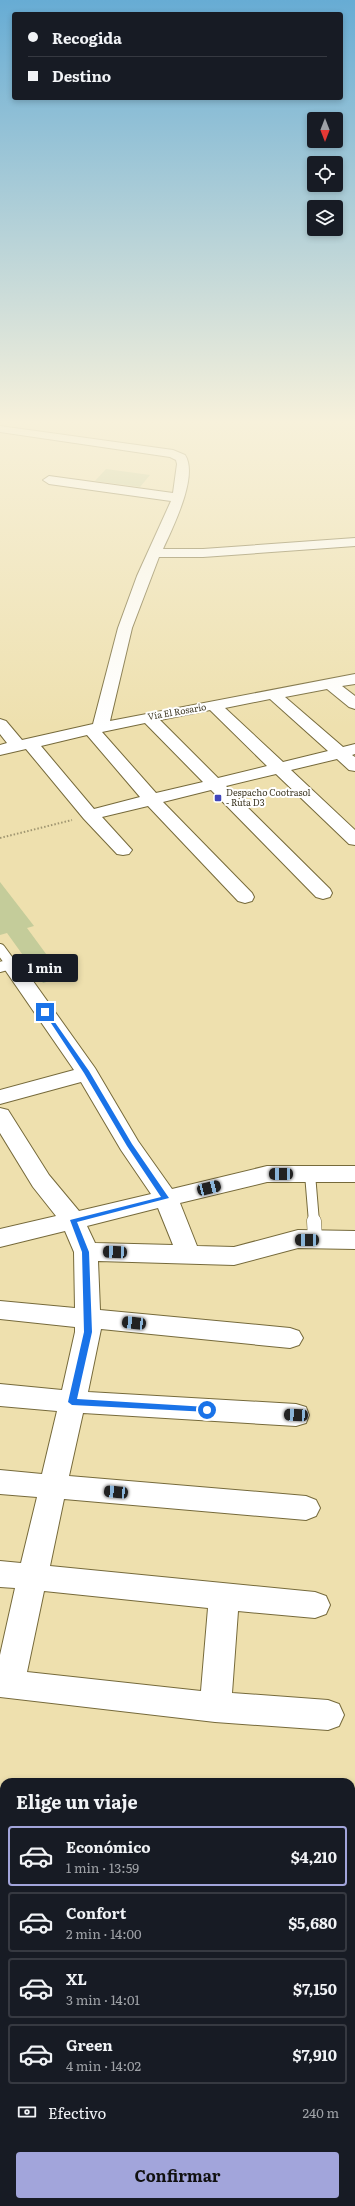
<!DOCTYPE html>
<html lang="es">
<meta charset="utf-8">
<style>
:root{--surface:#171b24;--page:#242831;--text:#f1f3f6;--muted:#9ea1a6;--line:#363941;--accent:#a2a5db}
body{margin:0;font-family:Literata,serif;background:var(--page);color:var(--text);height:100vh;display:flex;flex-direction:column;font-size:15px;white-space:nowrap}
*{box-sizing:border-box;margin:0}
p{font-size:13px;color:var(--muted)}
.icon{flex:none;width:22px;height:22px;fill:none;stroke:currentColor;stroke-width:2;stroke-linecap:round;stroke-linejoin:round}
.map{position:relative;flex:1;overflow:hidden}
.side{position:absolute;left:0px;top:1778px;width:355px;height:428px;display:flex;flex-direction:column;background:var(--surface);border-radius:12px 12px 0 0;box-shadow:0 2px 6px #0003}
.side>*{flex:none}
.hud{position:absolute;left:12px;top:12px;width:331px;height:88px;border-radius:4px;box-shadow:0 2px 6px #0003;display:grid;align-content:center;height:88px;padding:0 16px;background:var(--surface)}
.needle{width:26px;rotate:180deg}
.tools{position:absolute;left:307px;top:112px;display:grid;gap:8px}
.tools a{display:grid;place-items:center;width:36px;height:36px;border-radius:4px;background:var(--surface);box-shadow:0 2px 6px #0003;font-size:20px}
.end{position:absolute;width:18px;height:18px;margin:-9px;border:5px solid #1a73e8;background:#fff;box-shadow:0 0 0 2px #fff}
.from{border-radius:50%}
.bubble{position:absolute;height:28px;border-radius:4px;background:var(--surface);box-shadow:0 2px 6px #0003;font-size:13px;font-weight:700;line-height:28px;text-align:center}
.car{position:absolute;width:12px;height:24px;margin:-12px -6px;border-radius:5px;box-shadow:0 0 3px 1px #0007;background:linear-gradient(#222 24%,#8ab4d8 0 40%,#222 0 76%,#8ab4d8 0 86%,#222 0)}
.hud b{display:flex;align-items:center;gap:14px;height:38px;font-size:15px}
.hud b+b{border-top:1px solid var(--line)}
.hud i{width:10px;height:10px;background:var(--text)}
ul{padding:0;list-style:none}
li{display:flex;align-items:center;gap:12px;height:60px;margin:0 8px 6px;padding:0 8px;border:2px solid var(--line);border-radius:4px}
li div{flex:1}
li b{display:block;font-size:15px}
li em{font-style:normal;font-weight:700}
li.current{border-color:var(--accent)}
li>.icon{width:36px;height:36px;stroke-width:1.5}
h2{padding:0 16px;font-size:18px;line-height:48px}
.pay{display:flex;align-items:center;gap:10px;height:44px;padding:0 16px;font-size:15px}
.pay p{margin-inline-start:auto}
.button{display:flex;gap:8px;margin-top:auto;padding:8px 16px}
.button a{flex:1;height:46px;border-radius:4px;background:var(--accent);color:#111;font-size:16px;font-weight:700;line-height:46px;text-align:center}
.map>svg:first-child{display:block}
</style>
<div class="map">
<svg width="355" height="2206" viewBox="0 0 355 2206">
<rect width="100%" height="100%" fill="#eee0ae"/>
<path fill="#c4cc9a" d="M 106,469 L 150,475 L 140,487 L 95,481 Z
M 0,882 L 34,926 L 27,928 L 63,977 L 43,983 L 7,933 L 0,935 Z"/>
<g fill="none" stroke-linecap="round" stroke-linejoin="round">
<defs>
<path id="service-far1" d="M 0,949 L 11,964 L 0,967
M 310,1174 L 314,1222"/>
<path id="service" d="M 314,1221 L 315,1239"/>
<path id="minor" d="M 0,426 L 173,450 L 185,455 C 199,476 172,529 163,549 L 203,549 L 355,538 L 355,546 L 203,557 L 159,557 L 132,628 L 110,721 L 355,674 L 355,684 L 342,686 L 355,696 L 355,709 L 349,707 L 327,689 L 285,697 L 343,747 L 355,744 L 355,754 L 352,755 L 355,757 L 355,771 L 349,770 L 337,759 L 291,770 L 355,830 L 355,845 L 349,844 L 276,774 L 226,786 L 330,889 L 332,893 L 330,897 L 323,899 L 316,897 L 211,790 L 163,802 L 252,893 L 254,897 L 252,901 L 245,903 L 238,901 L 148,806 L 102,817 L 132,850 L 129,854 L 123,855 L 117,854 L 84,819 L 26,749 L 0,755 L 0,745 L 7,743 L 0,734 L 0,719 L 6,721 L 22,740 L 93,724 L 118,628 L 137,576 L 171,501 L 49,484 L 43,480 L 49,476 L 173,493 L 177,464 L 176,460 L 170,457 L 0,432 ZM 270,699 L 328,751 L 283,762 L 225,708 ZM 210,710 L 267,766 L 218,778 L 160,720 ZM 145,723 L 203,782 L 156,793 L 102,732 ZM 87,735 L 140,797 L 94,809 L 41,746 Z
M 11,958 L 18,960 L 95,1068 L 138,1141 L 172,1189 L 267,1166 L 355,1166 L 355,1182 L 267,1182 L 180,1203 L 197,1246 L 234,1247 L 298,1230 L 355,1231 L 355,1249 L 298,1248 L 234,1265 L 98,1261 L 100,1310 L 290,1328 L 299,1331 L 303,1338 L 299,1345 L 290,1348 L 101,1329 L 88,1392 L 296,1404 L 306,1407 L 309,1415 L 306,1423 L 296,1426 L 83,1413 L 69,1476 L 306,1496 L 316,1500 L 320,1508 L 316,1516 L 306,1520 L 64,1499 L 50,1566 L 315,1592 L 326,1596 L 330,1605 L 326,1614 L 315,1618 L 238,1611 L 232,1693 L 328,1700 L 339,1704 L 344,1715 L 339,1726 L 328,1730 L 215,1722 L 0,1697 L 0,1655 L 15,1588 L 0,1587 L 0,1561 L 21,1563 L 37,1497 L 0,1494 L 0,1470 L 42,1474 L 57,1411 L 0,1406 L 0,1384 L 62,1390 L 75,1332 L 75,1327 L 0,1319 L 0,1301 L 75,1308 L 74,1252 L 65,1231 L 0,1247 L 0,1229 L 56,1216 L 33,1187 L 0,1133 L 0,1108 L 8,1110 L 49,1175 L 79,1211 L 151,1194 L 121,1150 L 81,1082 L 0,1104 L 0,1090 L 74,1070 L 1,964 L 4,960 ZM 158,1208 L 173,1245 L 95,1243 L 87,1226 ZM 44,1591 L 208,1608 L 201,1691 L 27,1672 Z"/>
</defs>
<use href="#service-far1" stroke="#766a3b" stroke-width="12"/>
<use href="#service" stroke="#766a3b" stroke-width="15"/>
<use href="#minor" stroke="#766a3b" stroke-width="2"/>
<path stroke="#a09671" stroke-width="2" stroke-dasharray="1.5 2" stroke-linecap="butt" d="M 0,838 L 72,820"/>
<use href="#service-far1" stroke="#fff" stroke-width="10"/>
<use href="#service" stroke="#fff" stroke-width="14"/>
<use href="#minor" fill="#fff" fill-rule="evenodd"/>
</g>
<linearGradient id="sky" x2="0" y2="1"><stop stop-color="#67acd4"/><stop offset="0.58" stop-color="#f7f1db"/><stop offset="1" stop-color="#f7f1db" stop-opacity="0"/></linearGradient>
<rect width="355" height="728" fill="url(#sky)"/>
<path fill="#1a73e8" d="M 43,1011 L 47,1011 L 89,1071 L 132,1144 L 169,1198 L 77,1222 L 89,1252 L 92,1332 L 77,1399 L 207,1407 L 209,1407 L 209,1412 L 72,1405 L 68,1402 L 84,1332 L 82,1252 L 70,1220 L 161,1197 L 127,1146 L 84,1073 Z"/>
<rect fill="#4146bb" stroke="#fff" stroke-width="1.5" x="214" y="794" width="8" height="8" rx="2"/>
<g text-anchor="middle" stroke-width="4" stroke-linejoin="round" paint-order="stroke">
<g font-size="9" fill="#3e3824" stroke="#fff">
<text transform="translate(177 712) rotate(-10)" y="3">Vía El Rosario</text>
</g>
<g font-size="9" fill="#3e3824" stroke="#fff" text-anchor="start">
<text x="226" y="796">Despacho Cootrasol<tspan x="226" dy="10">- Ruta D3</tspan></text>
</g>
</g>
</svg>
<div class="tools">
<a><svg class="needle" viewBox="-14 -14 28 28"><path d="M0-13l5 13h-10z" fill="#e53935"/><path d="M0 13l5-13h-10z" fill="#9ea1a6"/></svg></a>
<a><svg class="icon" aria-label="locate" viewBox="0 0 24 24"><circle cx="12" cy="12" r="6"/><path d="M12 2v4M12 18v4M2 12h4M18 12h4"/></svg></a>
<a><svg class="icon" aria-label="layers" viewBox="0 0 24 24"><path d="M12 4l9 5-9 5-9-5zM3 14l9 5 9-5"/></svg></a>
</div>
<i class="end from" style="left:207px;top:1410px"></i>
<i class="end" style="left:45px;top:1012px"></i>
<div class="bubble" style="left:12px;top:954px;width:66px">1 min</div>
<i class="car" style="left:281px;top:1174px;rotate:270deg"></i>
<i class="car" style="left:209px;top:1188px;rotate:76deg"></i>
<i class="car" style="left:307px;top:1240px;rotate:270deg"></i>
<i class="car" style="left:115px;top:1252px;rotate:272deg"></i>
<i class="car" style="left:134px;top:1323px;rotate:276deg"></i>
<i class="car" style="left:296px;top:1415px;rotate:273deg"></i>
<i class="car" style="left:116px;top:1492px;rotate:275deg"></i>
<div class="hud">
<b><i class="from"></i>Recogida</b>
<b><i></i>Destino</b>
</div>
<section class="side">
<h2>Elige un viaje</h2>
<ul>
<li class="current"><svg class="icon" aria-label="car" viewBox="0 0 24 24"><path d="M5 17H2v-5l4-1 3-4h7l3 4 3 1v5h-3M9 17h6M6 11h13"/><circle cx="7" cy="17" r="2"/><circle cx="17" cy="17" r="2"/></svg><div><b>Económico</b><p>1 min · 13:59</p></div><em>$4,210</em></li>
<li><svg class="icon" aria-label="car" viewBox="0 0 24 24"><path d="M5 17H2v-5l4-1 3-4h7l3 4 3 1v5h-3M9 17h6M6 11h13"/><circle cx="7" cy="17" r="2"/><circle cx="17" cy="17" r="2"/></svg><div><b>Confort</b><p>2 min · 14:00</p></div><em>$5,680</em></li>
<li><svg class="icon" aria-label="car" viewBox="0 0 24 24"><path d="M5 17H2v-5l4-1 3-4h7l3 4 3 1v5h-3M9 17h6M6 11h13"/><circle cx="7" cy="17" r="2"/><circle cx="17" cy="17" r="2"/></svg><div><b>XL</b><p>3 min · 14:01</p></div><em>$7,150</em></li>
<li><svg class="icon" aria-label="car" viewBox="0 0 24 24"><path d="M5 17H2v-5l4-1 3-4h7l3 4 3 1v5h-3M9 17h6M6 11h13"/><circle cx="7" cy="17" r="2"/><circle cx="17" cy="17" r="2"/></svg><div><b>Green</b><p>4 min · 14:02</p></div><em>$7,910</em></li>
</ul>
<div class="pay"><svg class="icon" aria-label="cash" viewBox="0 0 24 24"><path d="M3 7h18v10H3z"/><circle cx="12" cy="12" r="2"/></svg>Efectivo<p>240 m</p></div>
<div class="button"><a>Confirmar</a></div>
</section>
</div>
